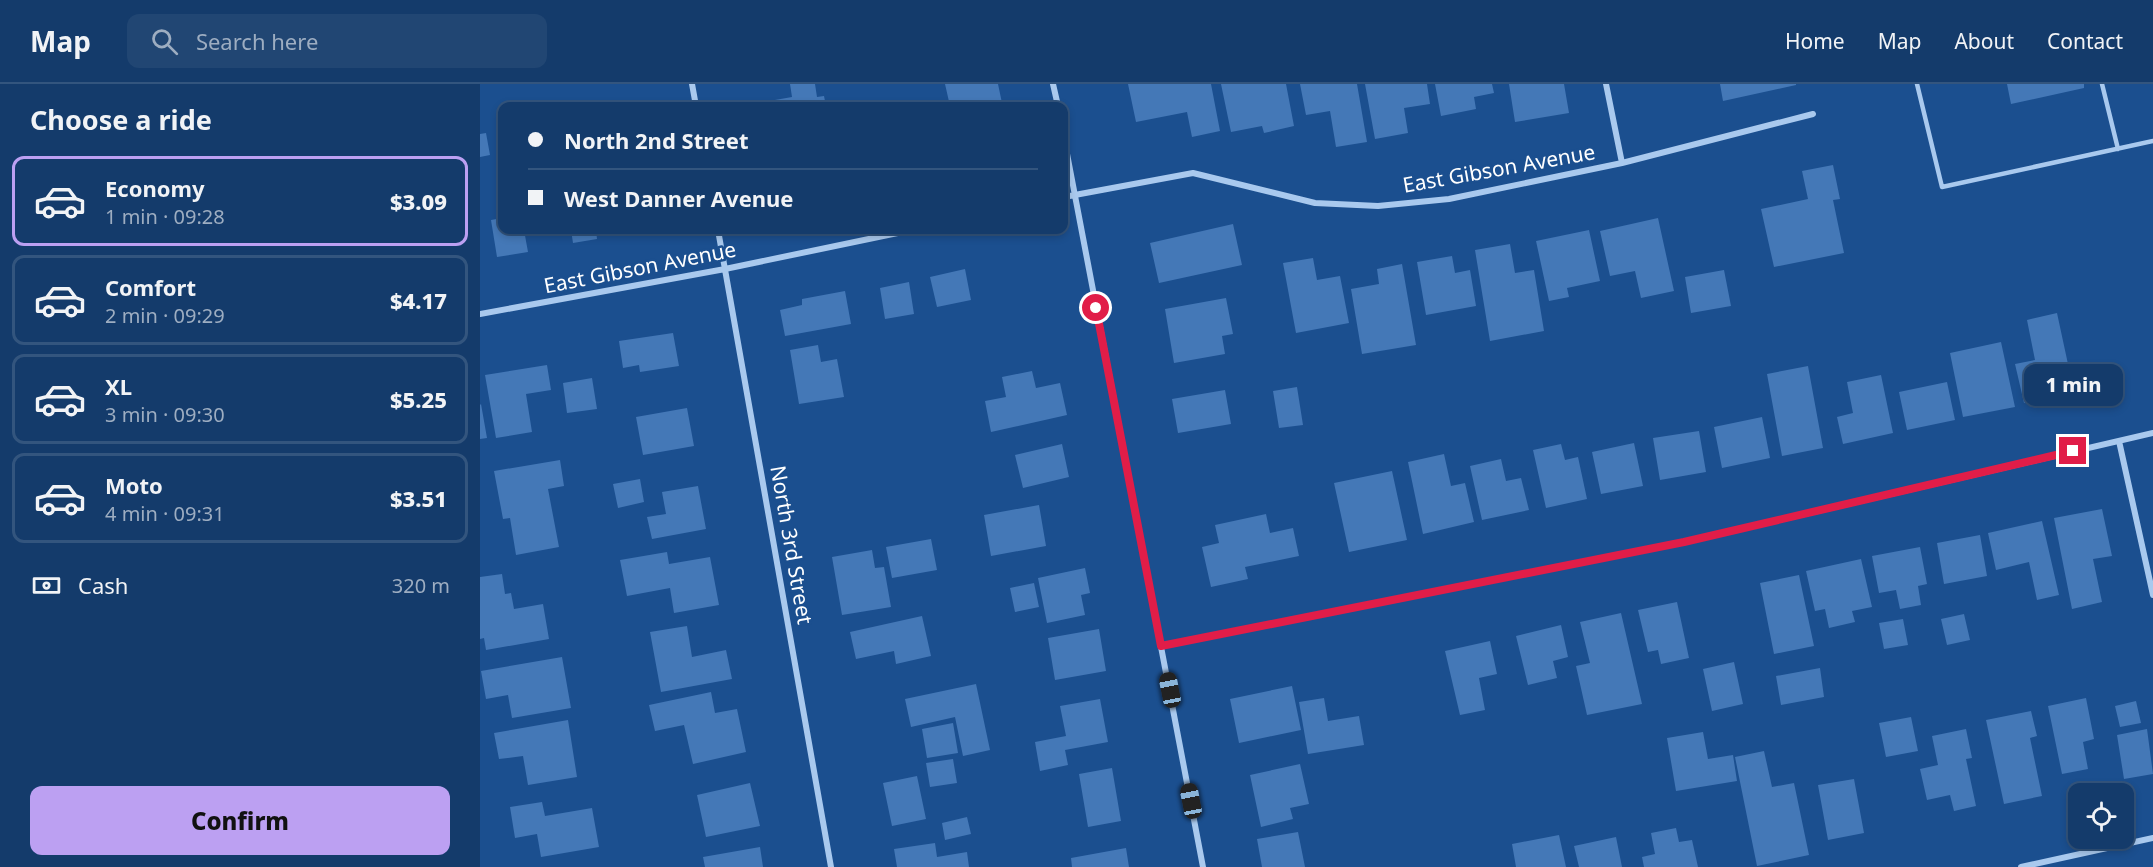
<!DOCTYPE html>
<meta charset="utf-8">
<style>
:root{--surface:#143b6b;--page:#214673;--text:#f1f3f6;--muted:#9dadc1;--line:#33557e;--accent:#bca0f2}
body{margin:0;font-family:"Noto Sans",sans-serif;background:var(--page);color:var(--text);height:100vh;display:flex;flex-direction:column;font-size:22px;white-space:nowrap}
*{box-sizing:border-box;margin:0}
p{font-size:20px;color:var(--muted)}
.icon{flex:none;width:33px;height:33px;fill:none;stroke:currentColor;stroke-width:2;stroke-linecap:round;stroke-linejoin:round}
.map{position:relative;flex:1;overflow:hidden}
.drawer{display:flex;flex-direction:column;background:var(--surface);width:480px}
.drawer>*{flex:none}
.banner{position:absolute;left:18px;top:18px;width:570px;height:132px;border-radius:12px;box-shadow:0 3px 9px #0003,0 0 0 2px var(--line);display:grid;align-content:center;height:132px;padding:0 30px;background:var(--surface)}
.fabs{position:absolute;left:1588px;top:699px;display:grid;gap:12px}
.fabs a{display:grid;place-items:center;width:66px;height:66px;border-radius:12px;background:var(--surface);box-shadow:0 3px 9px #0003,0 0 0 2px var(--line);font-size:30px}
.end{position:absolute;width:27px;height:27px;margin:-14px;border:8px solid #e11d48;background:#fff;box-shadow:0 0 0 3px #fff}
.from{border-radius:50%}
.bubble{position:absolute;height:42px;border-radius:12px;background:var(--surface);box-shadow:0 3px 9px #0003,0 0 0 2px var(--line);font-size:20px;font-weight:800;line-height:42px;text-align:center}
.car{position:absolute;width:18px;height:36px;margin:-18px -9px;border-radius:8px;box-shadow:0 0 4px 2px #0007;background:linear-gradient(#222 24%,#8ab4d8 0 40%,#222 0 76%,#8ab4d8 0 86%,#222 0)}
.banner b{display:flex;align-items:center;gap:21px;height:57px;font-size:22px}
.banner b+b{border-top:2px solid var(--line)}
.banner i{width:15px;height:15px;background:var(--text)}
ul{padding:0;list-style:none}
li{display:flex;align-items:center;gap:18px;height:90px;margin:0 12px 9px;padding:0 18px;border:3px solid var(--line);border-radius:12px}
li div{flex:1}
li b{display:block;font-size:22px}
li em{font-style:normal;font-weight:800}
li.on{border-color:var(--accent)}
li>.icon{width:54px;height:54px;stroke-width:1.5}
h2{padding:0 30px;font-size:27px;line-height:72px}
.pay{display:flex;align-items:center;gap:15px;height:66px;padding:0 30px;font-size:22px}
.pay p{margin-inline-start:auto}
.cta{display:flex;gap:12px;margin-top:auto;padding:12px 30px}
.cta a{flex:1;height:69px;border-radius:12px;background:var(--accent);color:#111;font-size:24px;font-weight:800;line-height:69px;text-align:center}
header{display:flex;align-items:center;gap:36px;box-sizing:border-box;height:84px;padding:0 30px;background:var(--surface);border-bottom:2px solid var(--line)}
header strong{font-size:28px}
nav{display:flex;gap:33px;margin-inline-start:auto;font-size:21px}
.search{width:420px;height:54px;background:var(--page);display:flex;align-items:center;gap:15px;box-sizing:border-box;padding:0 21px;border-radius:12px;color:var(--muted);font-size:22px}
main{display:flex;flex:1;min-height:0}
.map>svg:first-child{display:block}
</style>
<header>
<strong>Map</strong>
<div class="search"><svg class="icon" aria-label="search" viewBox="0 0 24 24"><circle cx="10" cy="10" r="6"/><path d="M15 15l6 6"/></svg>Search here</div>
<nav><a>Home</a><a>Map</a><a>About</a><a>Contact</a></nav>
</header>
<main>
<section class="drawer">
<h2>Choose a ride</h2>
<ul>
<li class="on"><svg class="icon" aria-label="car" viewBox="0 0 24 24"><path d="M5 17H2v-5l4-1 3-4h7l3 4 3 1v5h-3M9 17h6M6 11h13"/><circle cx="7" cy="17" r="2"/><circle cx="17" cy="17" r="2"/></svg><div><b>Economy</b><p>1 min · 09:28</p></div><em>$3.09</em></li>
<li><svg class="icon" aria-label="car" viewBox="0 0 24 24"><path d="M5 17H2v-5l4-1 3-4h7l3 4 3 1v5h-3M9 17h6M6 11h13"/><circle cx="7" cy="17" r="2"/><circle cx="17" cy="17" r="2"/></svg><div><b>Comfort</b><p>2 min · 09:29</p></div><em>$4.17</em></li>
<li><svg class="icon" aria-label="car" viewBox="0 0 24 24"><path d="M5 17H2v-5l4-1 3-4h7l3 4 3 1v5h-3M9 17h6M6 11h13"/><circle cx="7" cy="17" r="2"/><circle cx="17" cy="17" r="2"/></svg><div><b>XL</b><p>3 min · 09:30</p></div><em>$5.25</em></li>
<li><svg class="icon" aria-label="car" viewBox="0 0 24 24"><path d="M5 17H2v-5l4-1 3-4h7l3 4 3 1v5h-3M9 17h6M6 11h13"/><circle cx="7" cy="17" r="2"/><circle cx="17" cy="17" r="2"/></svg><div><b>Moto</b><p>4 min · 09:31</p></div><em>$3.51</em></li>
</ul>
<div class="pay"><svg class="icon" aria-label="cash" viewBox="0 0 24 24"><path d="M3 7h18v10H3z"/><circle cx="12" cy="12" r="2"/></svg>Cash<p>320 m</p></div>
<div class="cta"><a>Confirm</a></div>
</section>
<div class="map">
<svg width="1673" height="783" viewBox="0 0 1673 783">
<rect width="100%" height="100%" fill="#1b4f8f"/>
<path fill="#4478b7" d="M 310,0 L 335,0 L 337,13 L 344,12 L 346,22 L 273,22 L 272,20 L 312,13 Z
M 465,0 L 518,0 L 522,19 L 504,22 L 470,22 Z
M 648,0 L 731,0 L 740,47 L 712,53 L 707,28 L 656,38 Z
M 741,0 L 806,0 L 814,42 L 784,49 L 782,42 L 751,48 Z
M 820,0 L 877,0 L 887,58 L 856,63 L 850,27 L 826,31 Z
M 885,0 L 947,0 L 950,20 L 924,24 L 928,49 L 895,55 Z
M 955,0 L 1012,0 L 1014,9 L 994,13 L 996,25 L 961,32 Z
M 1029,0 L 1084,0 L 1089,29 L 1035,38 Z
M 1240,0 L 1316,0 L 1316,1 L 1243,17 Z
M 1527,0 L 1604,0 L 1604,4 L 1531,20 Z
M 6,49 L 10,71 L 0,73 L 0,50 Z
M 1353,81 L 1360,115 L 1353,116 L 1364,169 L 1294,183 L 1281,125 L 1328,115 L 1322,87 Z
M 22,134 L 22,146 L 44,146 L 48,168 L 17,173 L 11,136 Z
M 1178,134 L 1194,207 L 1161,214 L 1155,187 L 1130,192 L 1120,147 Z
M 753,140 L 762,181 L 679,199 L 670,159 Z
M 91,146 L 116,146 L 117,155 L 93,159 Z
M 134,146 L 164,146 L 164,147 L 135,152 Z
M 1109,146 L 1120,197 L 1087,204 L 1089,213 L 1069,217 L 1056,157 Z
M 1030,160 L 1035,189 L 1054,186 L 1064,247 L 1010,257 L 995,166 Z
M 972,172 L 975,189 L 990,186 L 996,222 L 946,231 L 937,178 Z
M 833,174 L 837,196 L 860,192 L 869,239 L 816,249 L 803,179 Z
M 922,180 L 936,261 L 882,270 L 871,205 L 899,200 L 897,185 Z
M 485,185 L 491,216 L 457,223 L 450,193 Z
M 1244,186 L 1251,222 L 1211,229 L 1205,193 Z
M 429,198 L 434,230 L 405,235 L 400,204 Z
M 365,207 L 371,240 L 305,252 L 300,226 L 322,221 L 322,215 Z
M 746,214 L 753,250 L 742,252 L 745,270 L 694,279 L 685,225 Z
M 1577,229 L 1594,308 L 1544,319 L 1535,280 L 1555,276 L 1547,236 Z
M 193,249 L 199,282 L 160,288 L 159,281 L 143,284 L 139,257 Z
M 1521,258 L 1535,323 L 1483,333 L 1470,269 Z
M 338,261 L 341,278 L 357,275 L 364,313 L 319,320 L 310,266 Z
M 67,281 L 71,306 L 46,310 L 52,348 L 16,354 L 5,291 Z
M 1328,282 L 1343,364 L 1302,372 L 1287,290 Z
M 552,287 L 556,304 L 580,299 L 587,331 L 511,348 L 505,317 L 526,313 L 522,293 Z
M 1401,291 L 1413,349 L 1363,360 L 1357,333 L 1373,329 L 1367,298 Z
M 112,294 L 117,325 L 87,329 L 83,299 Z
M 1467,298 L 1475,336 L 1427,346 L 1419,308 Z
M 817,303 L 823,341 L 799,344 L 793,307 Z
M 745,306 L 751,340 L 698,349 L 692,315 Z
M 1,320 L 7,354 L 0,355 L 0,321 Z
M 207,324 L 214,362 L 163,371 L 156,333 Z
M 1282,333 L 1290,374 L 1242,384 L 1234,343 Z
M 1219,347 L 1226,388 L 1180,396 L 1173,354 Z
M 1154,359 L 1163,402 L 1121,410 L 1112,368 Z
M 582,360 L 589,393 L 543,404 L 535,371 Z
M 1081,360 L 1085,376 L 1098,373 L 1107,415 L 1066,424 L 1053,366 Z
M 964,370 L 971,402 L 985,399 L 994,438 L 943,450 L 928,378 Z
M 1021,375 L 1026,397 L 1041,394 L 1049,426 L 1002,436 L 990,382 Z
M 80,376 L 84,402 L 68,405 L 79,463 L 36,471 L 30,434 L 23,435 L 14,387 Z
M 912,387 L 927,456 L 869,468 L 854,399 Z
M 160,395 L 164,418 L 138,424 L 133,400 Z
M 218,402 L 226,445 L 172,455 L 167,433 L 186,430 L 182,408 Z
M 559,421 L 566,462 L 511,472 L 504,431 Z
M 1622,425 L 1632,472 L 1613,475 L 1622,518 L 1592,525 L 1574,434 Z
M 786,430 L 790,449 L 813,444 L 819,472 L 765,483 L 768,495 L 731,503 L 722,463 L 739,459 L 735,441 Z
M 1562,437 L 1579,511 L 1557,516 L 1549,478 L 1516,486 L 1508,449 Z
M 1500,451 L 1507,492 L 1464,500 L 1457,459 Z
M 451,455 L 457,486 L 412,494 L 406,463 Z
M 1440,463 L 1447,500 L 1438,502 L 1441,521 L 1420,525 L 1416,506 L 1399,509 L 1392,472 Z
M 392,466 L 395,484 L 404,483 L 411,523 L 362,531 L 352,473 Z
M 187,468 L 189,480 L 230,473 L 239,521 L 194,529 L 190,504 L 147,512 L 140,476 Z
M 1381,475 L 1392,523 L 1372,527 L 1375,538 L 1349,544 L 1345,525 L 1335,527 L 1326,487 Z
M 605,484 L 610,509 L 601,511 L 605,531 L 567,539 L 558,494 Z
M 22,490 L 25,510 L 31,509 L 34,525 L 63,520 L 69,555 L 6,566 L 4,554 L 0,555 L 0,493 Z
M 1319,491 L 1334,562 L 1294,570 L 1280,499 Z
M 554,499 L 559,523 L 535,528 L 530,504 Z
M 1197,518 L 1209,574 L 1181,580 L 1178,566 L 1168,568 L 1158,526 Z
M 1141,529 L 1162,620 L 1107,631 L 1096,582 L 1110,579 L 1100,538 Z
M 1484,530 L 1490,556 L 1467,561 L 1461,535 Z
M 442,532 L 451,572 L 416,580 L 414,567 L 376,575 L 370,548 Z
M 1423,535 L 1428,561 L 1404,565 L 1399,539 Z
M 1081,541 L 1088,573 L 1073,577 L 1077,594 L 1048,601 L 1036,552 Z
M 207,542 L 212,573 L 246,566 L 252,595 L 181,608 L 170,548 Z
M 619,545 L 626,587 L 575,596 L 568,554 Z
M 1010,557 L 1017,590 L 999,594 L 1005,626 L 980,631 L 965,567 Z
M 82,573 L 91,624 L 32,634 L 28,611 L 6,615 L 1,587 Z
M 1254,578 L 1263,620 L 1232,627 L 1223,585 Z
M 1340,584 L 1344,613 L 1301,621 L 1296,592 Z
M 496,600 L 510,666 L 483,672 L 475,633 L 431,643 L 425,615 Z
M 812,602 L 821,646 L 759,659 L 750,615 Z
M 231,608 L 235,629 L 257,625 L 266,668 L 213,680 L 204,641 L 175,647 L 169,621 Z
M 844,614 L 848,637 L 879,632 L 884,661 L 828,670 L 819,618 Z
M 1606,614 L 1614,655 L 1603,658 L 1608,685 L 1582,690 L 1568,622 Z
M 620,615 L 628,658 L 585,666 L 588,681 L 560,687 L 555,658 L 586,652 L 580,622 Z
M 1656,617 L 1661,639 L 1640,643 L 1635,622 Z
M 1551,627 L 1557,652 L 1550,654 L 1562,712 L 1524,720 L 1506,636 Z
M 1431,633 L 1438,667 L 1406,673 L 1399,639 Z
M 88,636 L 97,693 L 48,701 L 43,672 L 19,675 L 14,649 Z
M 473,639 L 478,669 L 447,674 L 442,645 Z
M 1486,645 L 1492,674 L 1486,675 L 1496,722 L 1474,727 L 1470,711 L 1447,716 L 1440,685 L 1458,681 L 1452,652 Z
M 1667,645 L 1673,690 L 1644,695 L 1637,651 Z
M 1223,648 L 1228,675 L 1253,671 L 1257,697 L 1196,707 L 1187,654 Z
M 1284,667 L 1292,703 L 1314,699 L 1329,771 L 1277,782 L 1255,673 Z
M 473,675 L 477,699 L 450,703 L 446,679 Z
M 820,680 L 829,720 L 810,724 L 813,735 L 781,743 L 770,691 Z
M 632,684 L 641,737 L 608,743 L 599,690 Z
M 437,692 L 446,735 L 412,742 L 403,699 Z
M 1374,695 L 1384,749 L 1348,756 L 1338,701 Z
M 270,699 L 280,742 L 226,753 L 217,711 Z
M 62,718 L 65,732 L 112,724 L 119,763 L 61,773 L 57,750 L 35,754 L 30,723 Z
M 487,733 L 491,750 L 465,756 L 462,739 Z
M 1196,744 L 1199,758 L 1212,756 L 1218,783 L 1164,783 L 1162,773 L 1175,770 L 1171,749 Z
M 818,748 L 825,783 L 782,783 L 777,755 Z
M 1079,751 L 1086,783 L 1036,783 L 1032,760 Z
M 1136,753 L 1142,783 L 1099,783 L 1094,762 Z
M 455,759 L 457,773 L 487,768 L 489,783 L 417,783 L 414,765 Z
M 280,763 L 283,783 L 225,783 L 223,773 Z
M 646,764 L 649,783 L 592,783 L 591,774 Z"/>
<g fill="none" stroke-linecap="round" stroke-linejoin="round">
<path stroke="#a9c9ee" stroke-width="4.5" d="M 1437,0 L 1462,103 L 1673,57
M 1622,0 L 1638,65"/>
<path stroke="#a9c9ee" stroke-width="6" d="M 212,0 L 216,22
M 573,0 L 578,22
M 1126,0 L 1142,79
M 584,54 L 723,783
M 584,113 L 713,89 L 835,119 L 898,122 L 969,115 L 1142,79 L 1333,30
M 238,146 L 351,783
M 0,230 L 245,185 L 432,146
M 1639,357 L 1673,511
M 681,562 L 1204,458 L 1673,349
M 1541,783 L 1673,754"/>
</g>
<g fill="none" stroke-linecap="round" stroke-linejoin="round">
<path stroke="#e11d48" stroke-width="8" d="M 616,224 L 681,562 L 1204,458 L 1593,367"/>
</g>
<g text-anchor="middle" stroke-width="5" stroke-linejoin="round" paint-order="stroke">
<g font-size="21" fill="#fff" stroke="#1b4f8f">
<text transform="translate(1019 85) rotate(-10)" y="7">East Gibson Avenue</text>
<text transform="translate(160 184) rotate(-11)" y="7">East Gibson Avenue</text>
<text transform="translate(311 461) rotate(80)" y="7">North 3rd Street</text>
</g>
</g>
</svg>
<div class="fabs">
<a><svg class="icon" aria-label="locate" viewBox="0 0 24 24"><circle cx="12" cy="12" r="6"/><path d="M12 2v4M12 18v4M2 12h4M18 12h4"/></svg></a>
</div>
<i class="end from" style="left:616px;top:224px"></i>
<i class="end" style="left:1593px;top:367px"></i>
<div class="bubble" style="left:1544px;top:280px;width:99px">1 min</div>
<i class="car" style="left:690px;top:606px;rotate:349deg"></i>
<i class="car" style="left:711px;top:717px;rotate:349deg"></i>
<div class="banner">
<b><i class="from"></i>North 2nd Street</b>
<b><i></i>West Danner Avenue</b>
</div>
</div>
</main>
